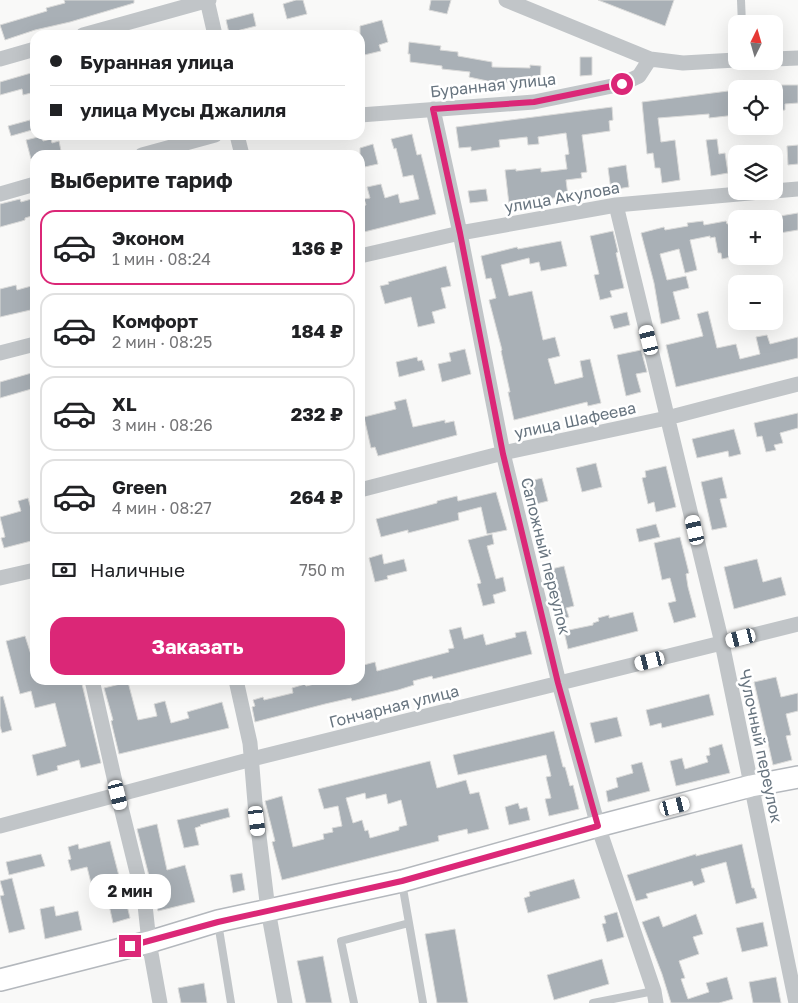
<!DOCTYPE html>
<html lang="ru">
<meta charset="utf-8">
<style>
:root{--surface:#fff;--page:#f6f6f6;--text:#202124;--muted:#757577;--line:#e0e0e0;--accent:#db2777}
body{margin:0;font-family:"Golos Text",sans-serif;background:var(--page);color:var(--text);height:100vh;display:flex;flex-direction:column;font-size:19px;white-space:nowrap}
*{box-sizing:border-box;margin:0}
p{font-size:16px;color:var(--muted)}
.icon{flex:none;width:28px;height:28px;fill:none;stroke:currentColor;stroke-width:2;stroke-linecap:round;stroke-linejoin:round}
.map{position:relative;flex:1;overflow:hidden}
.sheet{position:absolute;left:30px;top:150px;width:335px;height:535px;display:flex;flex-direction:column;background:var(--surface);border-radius:15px;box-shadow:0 5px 20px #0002}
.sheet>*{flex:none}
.guide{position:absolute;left:30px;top:30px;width:335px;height:110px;border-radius:15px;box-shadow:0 5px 20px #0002;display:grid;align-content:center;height:110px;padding:0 20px;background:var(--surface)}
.needle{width:32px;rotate:5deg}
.controls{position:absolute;left:728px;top:15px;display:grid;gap:10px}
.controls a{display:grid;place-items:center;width:55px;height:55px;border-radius:10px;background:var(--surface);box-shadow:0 5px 20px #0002;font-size:25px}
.end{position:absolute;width:22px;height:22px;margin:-11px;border:6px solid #db2777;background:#fff;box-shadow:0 0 0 2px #fff}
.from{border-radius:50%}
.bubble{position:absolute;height:35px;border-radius:15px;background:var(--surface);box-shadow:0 5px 20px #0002;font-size:16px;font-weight:700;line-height:35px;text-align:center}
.car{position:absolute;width:15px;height:30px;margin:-15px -8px;border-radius:6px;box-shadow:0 0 4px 1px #0007;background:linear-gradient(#fff 24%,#345 0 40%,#fff 0 76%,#345 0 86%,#fff 0)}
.guide b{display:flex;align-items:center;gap:18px;height:48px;font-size:19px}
.guide b+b{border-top:1px solid var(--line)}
.guide i{width:12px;height:12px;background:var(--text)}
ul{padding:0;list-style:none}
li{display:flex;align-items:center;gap:15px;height:75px;margin:0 10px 8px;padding:0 10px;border:2px solid var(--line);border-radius:15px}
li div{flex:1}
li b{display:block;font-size:19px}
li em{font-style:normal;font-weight:700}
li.selected{border-color:var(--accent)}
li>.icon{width:45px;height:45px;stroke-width:1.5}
h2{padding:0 20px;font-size:22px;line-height:60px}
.pay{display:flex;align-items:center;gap:12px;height:55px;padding:0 20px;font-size:19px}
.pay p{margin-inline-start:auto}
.button{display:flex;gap:10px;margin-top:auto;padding:10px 20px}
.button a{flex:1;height:58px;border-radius:15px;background:var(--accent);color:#fff;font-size:20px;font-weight:700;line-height:58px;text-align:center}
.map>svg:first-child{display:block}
</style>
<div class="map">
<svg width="798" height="1003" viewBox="0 0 798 1003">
<rect width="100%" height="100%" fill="#f9f9f8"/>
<path fill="#a9b0b6" stroke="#dbdbda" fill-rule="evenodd" d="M 64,0 L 134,0 L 134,3 L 70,22 L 35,30 L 5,40 L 0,25 L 47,11 L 46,8 L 65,3 Z
M 296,0 L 303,0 L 307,14 L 287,19 L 283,4 Z
M 431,0 L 451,0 L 447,14 L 429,10 Z
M 598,0 L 674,0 L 665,26 Z
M 253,13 L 256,26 L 229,33 L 226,20 Z
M 382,20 L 388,42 L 379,45 L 381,51 L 360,56 L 360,26 Z
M 409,42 L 441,46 L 440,50 L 458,52 L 458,56 L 492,62 L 492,67 L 530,68 L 530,65 L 541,66 L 540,84 L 492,82 L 469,77 L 470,72 L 442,69 L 442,66 L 410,62 L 410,54 L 408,54 Z
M 580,57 L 592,57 L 592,75 L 580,76 Z
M 31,73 L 35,92 L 23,95 L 22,89 L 0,95 L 0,82 Z
M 783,85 L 798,85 L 798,103 L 785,104 L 785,110 L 774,111 L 774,86 Z
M 736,90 L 736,115 L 709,118 L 709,114 L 658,118 L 661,142 L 675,140 L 680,180 L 662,183 L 660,168 L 655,168 L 653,153 L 647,154 L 642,102 Z
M 612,107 L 613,120 L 609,121 L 610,131 L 582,135 L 587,172 L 581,173 L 582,178 L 566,180 L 568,196 L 509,204 L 505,170 L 516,169 L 516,171 L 541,168 L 541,172 L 567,169 L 565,155 L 569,154 L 566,133 L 538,137 L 539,144 L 528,145 L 527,137 L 499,140 L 500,147 L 471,151 L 471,147 L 459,148 L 456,127 Z
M 30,120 L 32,130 L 11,136 L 8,126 Z
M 412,134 L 417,155 L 421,154 L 436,214 L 360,233 L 360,206 L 366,205 L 364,199 L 370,198 L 367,187 L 381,184 L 385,198 L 398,194 L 400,203 L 419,199 L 413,175 L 403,177 L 396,148 L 394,149 L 391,139 Z
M 42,136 L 43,141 L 51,139 L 52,143 L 59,141 L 61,151 L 46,155 L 35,155 L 35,158 L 31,159 L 26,140 Z
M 717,139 L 719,154 L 725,153 L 728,173 L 711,176 L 706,140 Z
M 373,144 L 378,164 L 360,168 L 360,148 Z
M 798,145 L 798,164 L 788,165 L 787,146 Z
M 626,165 L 629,187 L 611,190 L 608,168 Z
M 486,189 L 488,201 L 470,203 L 468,191 Z
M 35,198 L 35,215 L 25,218 L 25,220 L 22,221 L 0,227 L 0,204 L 20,199 L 21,202 Z
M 798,213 L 798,230 L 774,234 L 774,217 Z
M 703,221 L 704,225 L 726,221 L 727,224 L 736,222 L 736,256 L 722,259 L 721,253 L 718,253 L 715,237 L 710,238 L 710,236 L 690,240 L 697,270 L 685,273 L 679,249 L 660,254 L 667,280 L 686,276 L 689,288 L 673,292 L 680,319 L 661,324 L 654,283 L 641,233 L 664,227 L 665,230 L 688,226 L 687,223 Z
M 613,231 L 618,252 L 616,253 L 624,288 L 610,291 L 612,297 L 600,300 L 594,275 L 599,274 L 590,236 Z
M 561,241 L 567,266 L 541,271 L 539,262 L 530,264 L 529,258 L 501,265 L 509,296 L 532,291 L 543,340 L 555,337 L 560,356 L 548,359 L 555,384 L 583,377 L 580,361 L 590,359 L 601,403 L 588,406 L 587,402 L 514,420 L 508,392 L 510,392 L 501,351 L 502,350 L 489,300 L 496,298 L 491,278 L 486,279 L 481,256 L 517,247 L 518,249 Z
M 446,266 L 451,286 L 441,288 L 446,308 L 432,312 L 435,323 L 418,327 L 411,297 L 385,304 L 380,286 L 389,284 L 388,282 Z
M 16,285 L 17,290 L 35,285 L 35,309 L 0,317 L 0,289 Z
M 708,311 L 717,348 L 736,344 L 740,359 L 760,354 L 756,337 L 767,335 L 770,344 L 798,337 L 798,358 L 676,387 L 666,345 L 703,336 L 697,314 Z
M 627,312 L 630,325 L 614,329 L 610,316 Z
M 465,349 L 471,374 L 442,382 L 438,364 L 451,361 L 449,353 Z
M 641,350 L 647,372 L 636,374 L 641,392 L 626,396 L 617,355 Z
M 417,357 L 418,361 L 422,360 L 425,370 L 399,377 L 396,362 Z
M 35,372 L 35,388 L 0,398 L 0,382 Z
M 406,399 L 413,427 L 445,420 L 445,423 L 454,421 L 457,435 L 378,456 L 375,447 L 371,448 L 364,417 L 396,409 L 394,402 Z
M 798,413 L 798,428 L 780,433 L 783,443 L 774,445 L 776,450 L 766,452 L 762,436 L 757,437 L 754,423 Z
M 734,429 L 741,454 L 729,457 L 728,451 L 697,458 L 692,439 Z
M 596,463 L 602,487 L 582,492 L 576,468 Z
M 666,466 L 676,507 L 656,512 L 654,502 L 648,504 L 642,478 L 646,477 L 645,471 Z
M 722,477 L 727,498 L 720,499 L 727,527 L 712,530 L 701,482 Z
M 542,478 L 548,501 L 532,505 L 526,482 Z
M 496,492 L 507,530 L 487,534 L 481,507 L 458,513 L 459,520 L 408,533 L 408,530 L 381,537 L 376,519 L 437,503 L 437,501 L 457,496 L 458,501 Z
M 28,498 L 35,523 L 35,540 L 4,548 L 1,538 L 5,537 L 0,517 L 21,511 L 18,501 Z
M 656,524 L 660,537 L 639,542 L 636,529 Z
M 492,534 L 494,544 L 487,546 L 496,579 L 503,577 L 506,591 L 493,595 L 495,603 L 483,606 L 477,584 L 481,583 L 468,540 Z
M 680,537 L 689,573 L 686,574 L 688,587 L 696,617 L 674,623 L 668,603 L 676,601 L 670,578 L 662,580 L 654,543 Z
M 382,554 L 384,564 L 404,559 L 407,571 L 387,576 L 388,579 L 375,582 L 369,558 Z
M 757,559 L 763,582 L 781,577 L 786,595 L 734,609 L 724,567 Z
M 564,566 L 574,606 L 566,608 L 569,617 L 557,621 L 547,582 L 550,581 L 547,570 Z
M 633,612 L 638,631 L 568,649 L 564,631 L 593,625 L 593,623 L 599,621 L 598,618 L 609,615 L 609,618 Z
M 461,627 L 464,639 L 483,634 L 486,645 L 516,637 L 515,633 L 526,631 L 532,654 L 433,679 L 432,676 L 413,681 L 414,685 L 398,690 L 352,701 L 351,698 L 325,704 L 255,722 L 252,707 L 255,706 L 253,700 L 263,697 L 264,700 L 293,693 L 292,688 L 305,684 L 306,686 L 331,680 L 360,680 L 360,666 L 375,662 L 377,671 L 449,652 L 448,649 L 454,648 L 449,630 Z
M 25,636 L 35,667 L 35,680 L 81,680 L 101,763 L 81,768 L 79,760 L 57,766 L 58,770 L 37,776 L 32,755 L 66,746 L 55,703 L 35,708 L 31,691 L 20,694 L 6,641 Z
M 776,677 L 781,697 L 798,693 L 798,711 L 786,714 L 791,735 L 786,736 L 792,760 L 773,765 L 754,682 Z
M 128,682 L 138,720 L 157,716 L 154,704 L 165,701 L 171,723 L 189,718 L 187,712 L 222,702 L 229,728 L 119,754 L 111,721 L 113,720 L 104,688 Z
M 709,694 L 714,715 L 662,728 L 661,723 L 650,726 L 646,710 Z
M 3,696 L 12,730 L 2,733 L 0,726 L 0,697 Z
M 617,717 L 622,736 L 595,743 L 590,723 Z
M 554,731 L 563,767 L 565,767 L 570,786 L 573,785 L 579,809 L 549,816 L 545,799 L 551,798 L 546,777 L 551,776 L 546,755 L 458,775 L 453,755 Z
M 722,744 L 730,773 L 676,786 L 670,761 L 682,758 L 685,769 L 708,762 L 706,756 L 710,755 L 709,748 Z
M 430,761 L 437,788 L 466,780 L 470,794 L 479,792 L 489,829 L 468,834 L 467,829 L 438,836 L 439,841 L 282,880 L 272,842 L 275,841 L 265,801 L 282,796 L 293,847 L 324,839 L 323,834 L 333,832 L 332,828 L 342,826 L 338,806 L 324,809 L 318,789 ZM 365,793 L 366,799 L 386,794 L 388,804 L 401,800 L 407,825 L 399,827 L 399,830 L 370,838 L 368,830 L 365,831 L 362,820 L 353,823 L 346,798 Z
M 642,762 L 650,791 L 608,802 L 606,791 L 618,787 L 616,778 L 633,773 L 631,765 Z
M 518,803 L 520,809 L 527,807 L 530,820 L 509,825 L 505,807 Z
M 228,808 L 230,817 L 200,825 L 201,826 L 195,828 L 199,845 L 184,848 L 177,820 Z
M 157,824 L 167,870 L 185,865 L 195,902 L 158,911 L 137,829 Z
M 110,841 L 119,876 L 91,883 L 87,867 L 71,871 L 68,860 L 71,859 L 68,847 L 78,844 L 79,849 Z
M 742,844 L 752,888 L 754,888 L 757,898 L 736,904 L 726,862 L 701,869 L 705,882 L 694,886 L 692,881 L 646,894 L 648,898 L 636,901 L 627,875 L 696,854 L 696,856 Z
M 41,854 L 45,866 L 9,875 L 6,862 Z
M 242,873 L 245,890 L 233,893 L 230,875 Z
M 12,878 L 25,929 L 9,933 L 0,896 L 4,895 L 0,881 Z
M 574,879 L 580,898 L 528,913 L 524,898 L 530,896 L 529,892 Z
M 126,901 L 130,918 L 113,923 L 109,905 Z
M 54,906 L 56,916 L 78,911 L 82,930 L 45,939 L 40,909 Z
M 617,912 L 624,937 L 607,942 L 602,924 L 606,923 L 604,916 Z
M 696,914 L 703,934 L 693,937 L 699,954 L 679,961 L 685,978 L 681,979 L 688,999 L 709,992 L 706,983 L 727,977 L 733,999 L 719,1003 L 671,1003 L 662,974 L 642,922 L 659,916 L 663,927 Z
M 763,922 L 768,946 L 742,952 L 736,928 Z
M 455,929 L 468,1003 L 437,1003 L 425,934 Z
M 323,956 L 332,1003 L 306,1003 L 297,961 Z
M 602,959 L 609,984 L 554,1000 L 547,975 Z
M 776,977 L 781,1003 L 753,1003 L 749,982 Z
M 204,983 L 207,1003 L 181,1003 L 178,988 Z"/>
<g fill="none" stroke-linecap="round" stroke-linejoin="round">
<defs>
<path id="secondary" d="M 0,980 L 149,942 L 218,921 L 402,881 L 598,826 L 751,786 L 798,777"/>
</defs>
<use href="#secondary" stroke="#b4b8bd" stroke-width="24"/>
<path stroke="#c1c5c8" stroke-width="8" d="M 741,0 L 742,24
M 402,883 L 423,1003
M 218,923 L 231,1003
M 354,1003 L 341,941 L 409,923
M 593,1003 L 654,991"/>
<path stroke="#c1c5c8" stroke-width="15" d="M 207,0 L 215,35
M 506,0 L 650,59
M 83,35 L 209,0
M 0,59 L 35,49
M 774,59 L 798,58
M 433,109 L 460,233 L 503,453 L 559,683 L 598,826 L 654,991 L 656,1003
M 360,115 L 534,102 L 622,84 L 639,76 L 650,59 L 683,63 L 736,60
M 237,135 L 242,155
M 142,155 L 215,135
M 774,191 L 798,189
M 0,194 L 35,184
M 616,205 L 722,643 L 796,1003
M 360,256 L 460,233 L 616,205 L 773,191
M 0,353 L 35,344
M 360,490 L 503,453 L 667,418 L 798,384
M 0,578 L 35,570
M 92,680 L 118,795 L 145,905 L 149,942 L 160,1003
M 236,680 L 250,743 L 255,803 L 268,910 L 285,1003
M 0,826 L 252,759 L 798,624"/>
<use href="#secondary" stroke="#fff" stroke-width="21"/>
</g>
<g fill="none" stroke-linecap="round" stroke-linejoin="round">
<path stroke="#db2777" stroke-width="6" d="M 130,946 L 218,922 L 402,881 L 598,826 L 558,683 L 503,454 L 460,233 L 433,109 L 534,102 L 622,84"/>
</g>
<g text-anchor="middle" stroke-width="5" stroke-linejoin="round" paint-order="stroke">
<g font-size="16" fill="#67747f" stroke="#fff">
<text transform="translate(493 85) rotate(-6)" y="6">Буранная улица</text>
<text transform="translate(562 197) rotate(-10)" y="6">улица Акулова</text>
<text transform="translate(575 420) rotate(-12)" y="6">улица Шафеева</text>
<text transform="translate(546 556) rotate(76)" y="6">Сапожный переулок</text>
<text transform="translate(394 706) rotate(-14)" y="6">Гончарная улица</text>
<text transform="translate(761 746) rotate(78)" y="6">Чулочный переулок</text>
</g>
</g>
</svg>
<div class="controls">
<a><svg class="needle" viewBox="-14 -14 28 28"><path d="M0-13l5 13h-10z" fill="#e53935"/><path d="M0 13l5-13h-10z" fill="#757577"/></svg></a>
<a><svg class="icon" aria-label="locate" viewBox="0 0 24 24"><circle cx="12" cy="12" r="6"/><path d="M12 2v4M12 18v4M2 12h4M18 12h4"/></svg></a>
<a><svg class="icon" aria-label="layers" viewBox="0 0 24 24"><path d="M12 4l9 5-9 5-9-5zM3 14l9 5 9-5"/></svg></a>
<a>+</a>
<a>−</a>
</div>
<i class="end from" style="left:622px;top:84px"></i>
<i class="end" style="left:130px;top:946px"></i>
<div class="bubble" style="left:89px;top:874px;width:82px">2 мин</div>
<i class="car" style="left:649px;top:340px;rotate:346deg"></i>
<i class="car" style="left:695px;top:530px;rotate:347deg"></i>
<i class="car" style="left:741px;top:638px;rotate:256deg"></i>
<i class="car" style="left:650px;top:661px;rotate:256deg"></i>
<i class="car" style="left:118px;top:795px;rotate:166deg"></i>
<i class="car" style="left:675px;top:806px;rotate:76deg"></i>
<i class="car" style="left:257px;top:821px;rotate:173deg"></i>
<div class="guide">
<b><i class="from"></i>Буранная улица</b>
<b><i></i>улица Мусы Джалиля</b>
</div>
<section class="sheet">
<h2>Выберите тариф</h2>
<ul>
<li class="selected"><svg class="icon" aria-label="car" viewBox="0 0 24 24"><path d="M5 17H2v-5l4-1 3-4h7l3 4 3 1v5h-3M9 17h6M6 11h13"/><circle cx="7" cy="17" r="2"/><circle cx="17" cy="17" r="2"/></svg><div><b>Эконом</b><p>1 мин · 08:24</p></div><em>136 ₽</em></li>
<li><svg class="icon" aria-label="car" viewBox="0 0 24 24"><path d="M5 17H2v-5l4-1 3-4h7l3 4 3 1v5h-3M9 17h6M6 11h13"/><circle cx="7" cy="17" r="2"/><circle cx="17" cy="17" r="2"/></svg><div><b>Комфорт</b><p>2 мин · 08:25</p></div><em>184 ₽</em></li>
<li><svg class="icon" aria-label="car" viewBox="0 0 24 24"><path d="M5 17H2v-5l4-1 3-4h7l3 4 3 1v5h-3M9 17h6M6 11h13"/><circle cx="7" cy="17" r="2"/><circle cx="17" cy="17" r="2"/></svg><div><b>XL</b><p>3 мин · 08:26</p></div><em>232 ₽</em></li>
<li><svg class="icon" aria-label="car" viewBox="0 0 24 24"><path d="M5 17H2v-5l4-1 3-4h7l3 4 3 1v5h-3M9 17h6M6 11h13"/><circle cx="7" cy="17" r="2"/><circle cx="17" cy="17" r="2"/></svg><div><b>Green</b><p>4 мин · 08:27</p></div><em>264 ₽</em></li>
</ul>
<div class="pay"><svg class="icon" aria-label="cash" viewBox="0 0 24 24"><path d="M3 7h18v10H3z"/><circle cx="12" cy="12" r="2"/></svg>Наличные<p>750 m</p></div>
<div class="button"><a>Заказать</a></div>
</section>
</div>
